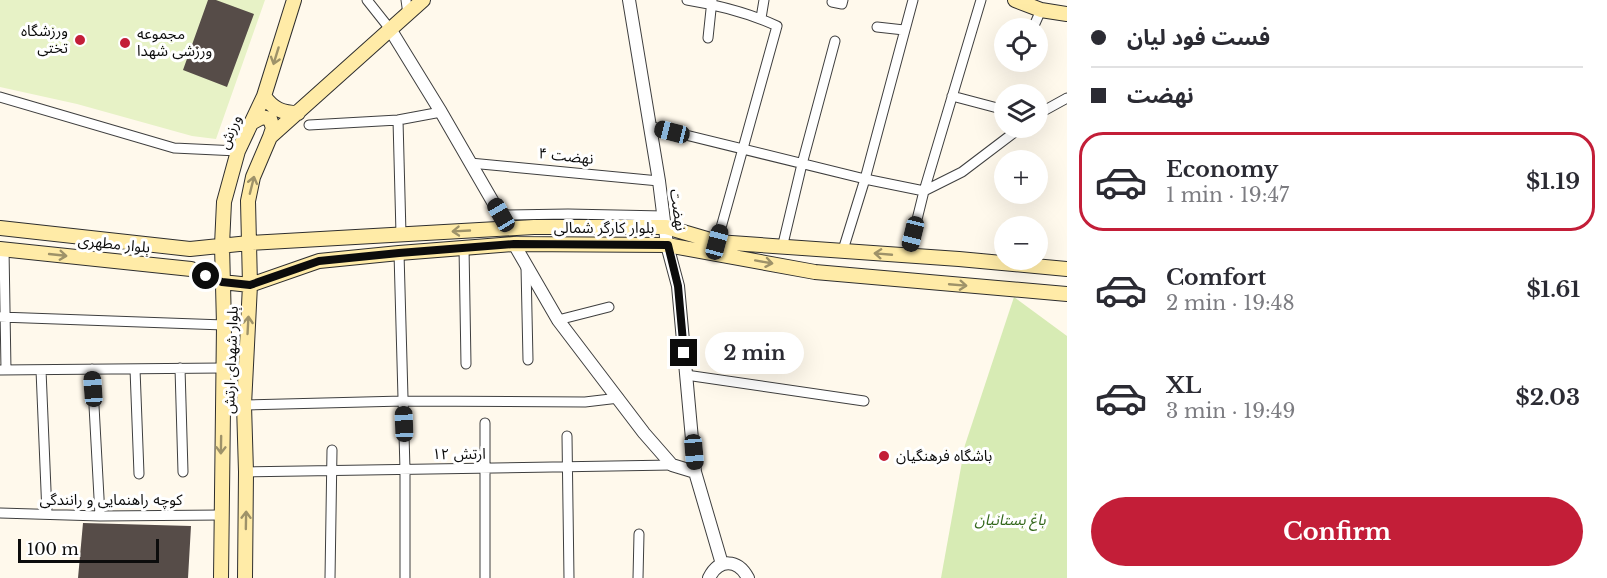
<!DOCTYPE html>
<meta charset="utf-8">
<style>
:root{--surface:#fff;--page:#f7f7f7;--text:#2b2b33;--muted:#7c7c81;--line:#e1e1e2;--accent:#c31e38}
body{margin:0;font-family:"Libre Baskerville","Noto Sans Arabic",serif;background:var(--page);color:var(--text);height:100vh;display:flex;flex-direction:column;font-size:22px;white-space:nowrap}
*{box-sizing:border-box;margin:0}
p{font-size:20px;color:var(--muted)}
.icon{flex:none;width:33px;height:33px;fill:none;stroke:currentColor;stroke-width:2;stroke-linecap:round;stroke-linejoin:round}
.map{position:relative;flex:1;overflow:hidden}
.details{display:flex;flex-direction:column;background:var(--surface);width:540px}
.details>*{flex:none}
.guide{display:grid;align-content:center;height:132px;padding:0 24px;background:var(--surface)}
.fabs{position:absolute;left:994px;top:18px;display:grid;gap:12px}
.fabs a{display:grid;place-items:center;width:54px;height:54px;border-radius:50%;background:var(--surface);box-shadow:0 6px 24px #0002;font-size:30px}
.scale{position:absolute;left:18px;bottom:15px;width:141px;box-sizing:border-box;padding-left:6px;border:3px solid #0c0c0c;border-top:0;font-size:16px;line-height:21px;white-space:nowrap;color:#0c0c0c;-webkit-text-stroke:4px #fff;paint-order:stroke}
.end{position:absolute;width:27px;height:27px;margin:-14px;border:8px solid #0c0c0c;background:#fff;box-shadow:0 0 0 3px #fff}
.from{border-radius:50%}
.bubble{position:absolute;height:42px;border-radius:21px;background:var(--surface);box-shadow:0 6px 24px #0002;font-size:20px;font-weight:700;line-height:42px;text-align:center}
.car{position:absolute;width:18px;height:36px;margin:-18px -9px;border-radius:8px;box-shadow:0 0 4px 2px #0007;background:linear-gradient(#222 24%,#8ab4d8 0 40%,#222 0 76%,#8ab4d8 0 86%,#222 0)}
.guide b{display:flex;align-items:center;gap:21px;height:57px;font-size:22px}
.guide b+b{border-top:2px solid var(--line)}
.guide i{width:15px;height:15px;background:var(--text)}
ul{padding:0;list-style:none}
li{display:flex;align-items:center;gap:18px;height:99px;margin:0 12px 9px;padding:0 12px;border:3px solid transparent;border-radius:24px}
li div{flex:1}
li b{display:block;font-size:22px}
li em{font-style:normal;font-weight:700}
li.selected{border-color:var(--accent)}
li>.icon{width:54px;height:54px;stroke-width:1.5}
.cta{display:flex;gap:12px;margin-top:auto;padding:12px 24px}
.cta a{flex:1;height:69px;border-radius:36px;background:var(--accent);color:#fff;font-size:24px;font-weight:700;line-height:69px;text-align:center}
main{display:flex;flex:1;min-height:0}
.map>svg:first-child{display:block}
</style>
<main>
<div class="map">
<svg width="1067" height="578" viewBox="0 0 1067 578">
<rect width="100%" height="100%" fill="#fff9ec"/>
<path fill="#d7ebb4" d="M 1014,297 L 1067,336 L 1067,578 L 941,578 L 965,445 Z"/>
<path fill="#e7f2c6" d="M 0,0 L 265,0 L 216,139 L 192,136 L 77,104 L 0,87 Z"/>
<path fill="#564c48" d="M 208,0 L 216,0 L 254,14 L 227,87 L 183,70 Z
M 83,523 L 191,526 L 188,578 L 78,578 Z"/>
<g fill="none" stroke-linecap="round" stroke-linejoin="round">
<defs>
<path id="minor" d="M 367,0 L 390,29
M 406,0 L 408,14
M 687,0 C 718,5 749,13 777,26 L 717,242
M 832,2 L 842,4 L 843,0
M 761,18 L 764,0
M 877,27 L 904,30
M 1033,28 L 1041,10
M 708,38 L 712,0
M 952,96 L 1005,110
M 0,97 L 174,148 L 238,151
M 1038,114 L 1067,98
M 398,120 L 401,234
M 309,125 L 398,120 L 441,112
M 649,126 L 865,179 L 924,191 L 981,0
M 470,163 L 659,181
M 500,215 L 568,214 L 664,216
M 464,247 L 466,364
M 782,248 L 802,164 L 835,41
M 4,249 L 6,370
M 843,250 L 865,179 L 913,0
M 399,253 L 405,470 L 405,578
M 908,256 L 924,191 L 962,172 L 1020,128
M 526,267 L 528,360
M 0,317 L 224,325
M 558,320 L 609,307
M 180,368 L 183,472
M 92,369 L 100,516
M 135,369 L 139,474
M 0,370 L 222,368
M 41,370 L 47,514
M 686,375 L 864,401
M 244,405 L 403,401 L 585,402 L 619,398
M 567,436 L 569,578
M 246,472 L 672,465
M 0,513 L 100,516 L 222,515
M 330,578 L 332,450
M 485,578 L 485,423
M 638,578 L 639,534"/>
<path id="tertiary" d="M 629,0 L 659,181 L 667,245 L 678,286 L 695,472 L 722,564
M 390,29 L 441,112 L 508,228
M 514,244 L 558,320 L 644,433 L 672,465 L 695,472
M 709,578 C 719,558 738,559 748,578"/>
<path id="secondary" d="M 1015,0 L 1041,10 L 1067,14
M 264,96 C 273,109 282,113 298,113
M 251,123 L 262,117 L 270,119 L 273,128 L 270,137
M 0,228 L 190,249 L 249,243 L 534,227 L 666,227 L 717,242 L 959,259 L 1067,269
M 0,249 L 191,269 L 222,282 L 250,285 L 319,261 L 399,253 L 514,244 L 667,245 L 815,272 L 1067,294
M 221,578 L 224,325 L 222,245 L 224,202 L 238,151 L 264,96 L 294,0
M 245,578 L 246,472 L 244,405 L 250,285 L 248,201 L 253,177 L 270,137 L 423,0"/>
</defs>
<use href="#minor" stroke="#3f3f3f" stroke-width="11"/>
<use href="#tertiary" stroke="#3f3f3f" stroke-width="14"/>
<use href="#secondary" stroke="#2e2e2e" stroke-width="16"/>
<use href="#minor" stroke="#fff" stroke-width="9"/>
<use href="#tertiary" stroke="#fff" stroke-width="12"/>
<use href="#secondary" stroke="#ffeba7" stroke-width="14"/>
</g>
<defs><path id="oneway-shaft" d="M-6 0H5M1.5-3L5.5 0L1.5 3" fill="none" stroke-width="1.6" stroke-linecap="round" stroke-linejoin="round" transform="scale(1.5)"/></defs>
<g stroke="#9e9269">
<use href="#oneway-shaft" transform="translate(276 56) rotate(107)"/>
<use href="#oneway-shaft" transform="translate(252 185) rotate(-76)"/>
<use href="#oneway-shaft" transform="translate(461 231) rotate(177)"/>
<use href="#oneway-shaft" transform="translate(883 254) rotate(-175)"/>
<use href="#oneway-shaft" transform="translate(58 255) rotate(6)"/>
<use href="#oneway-shaft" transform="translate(764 262) rotate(10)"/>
<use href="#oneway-shaft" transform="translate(958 285) rotate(5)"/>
<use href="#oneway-shaft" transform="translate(248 325) rotate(-87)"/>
<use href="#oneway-shaft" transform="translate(221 445) rotate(91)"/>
<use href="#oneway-shaft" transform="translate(246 520) rotate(-89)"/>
</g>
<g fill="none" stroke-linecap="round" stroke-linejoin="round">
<path stroke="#0c0c0c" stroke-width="8" d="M 206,276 L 222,282 L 250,285 L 319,261 L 399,253 L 514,244 L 668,245 L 678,286 L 684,353"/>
</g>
<g fill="#c31e38" stroke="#fff" stroke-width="2">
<circle cx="80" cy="40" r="6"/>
<circle cx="125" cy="43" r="6"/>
<circle cx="884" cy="456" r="6"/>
</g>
<g text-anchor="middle" stroke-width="6" stroke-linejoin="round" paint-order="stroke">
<g font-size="15" fill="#0c0c0c" stroke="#fff" text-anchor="start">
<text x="68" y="36" text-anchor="end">ورزشگاه<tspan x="68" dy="17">تختی</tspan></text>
<text x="137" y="39">مجموعه<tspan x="137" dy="17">ورزشی شهدا</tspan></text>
<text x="896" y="461">باشگاه فرهنگیان</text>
</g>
<g font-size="15" fill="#0c0c0c" stroke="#fff">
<text transform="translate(230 132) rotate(-67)" y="5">ورزش</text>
<text transform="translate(566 156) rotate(6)" y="5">نهضت ۴</text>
<text transform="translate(678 210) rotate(82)" y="5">نهضت</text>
<text x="604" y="233">بلوار کارگر شمالی</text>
<text transform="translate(114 244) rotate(6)" y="5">بلوار مطهری</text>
<text transform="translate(231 360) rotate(-88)" y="5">بلوار شهدای ارتش</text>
<text x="459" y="459">ارتش ۱۲</text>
<text x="111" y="505">کوچه راهنمایی و رانندگی</text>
</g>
<g font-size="15" font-style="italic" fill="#32671a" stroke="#fff">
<text x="1010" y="525">باغ بستانیان</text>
</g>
</g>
</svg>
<div class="fabs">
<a><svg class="icon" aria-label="locate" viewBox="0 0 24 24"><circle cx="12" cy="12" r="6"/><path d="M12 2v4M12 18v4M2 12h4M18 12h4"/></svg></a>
<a><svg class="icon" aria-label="layers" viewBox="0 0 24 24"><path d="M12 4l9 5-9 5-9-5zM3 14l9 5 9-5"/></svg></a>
<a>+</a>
<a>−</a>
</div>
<div class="scale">100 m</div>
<i class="end from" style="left:206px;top:276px"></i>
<i class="end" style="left:684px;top:353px"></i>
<div class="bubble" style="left:705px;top:332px;width:99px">2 min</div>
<i class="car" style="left:672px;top:132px;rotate:284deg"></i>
<i class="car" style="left:501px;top:215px;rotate:330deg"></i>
<i class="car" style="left:913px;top:234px;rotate:194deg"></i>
<i class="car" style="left:717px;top:242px;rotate:15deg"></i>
<i class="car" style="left:93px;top:389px;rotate:356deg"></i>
<i class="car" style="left:404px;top:424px;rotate:358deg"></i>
<i class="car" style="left:694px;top:452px;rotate:175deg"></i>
</div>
<section class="details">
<div class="guide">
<b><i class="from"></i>فست فود لیان</b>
<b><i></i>نهضت</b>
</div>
<ul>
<li class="selected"><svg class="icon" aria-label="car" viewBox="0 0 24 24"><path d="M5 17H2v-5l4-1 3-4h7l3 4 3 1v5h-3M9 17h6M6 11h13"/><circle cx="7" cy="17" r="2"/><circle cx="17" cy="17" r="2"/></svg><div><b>Economy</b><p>1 min · 19:47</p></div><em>$1.19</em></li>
<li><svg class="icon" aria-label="car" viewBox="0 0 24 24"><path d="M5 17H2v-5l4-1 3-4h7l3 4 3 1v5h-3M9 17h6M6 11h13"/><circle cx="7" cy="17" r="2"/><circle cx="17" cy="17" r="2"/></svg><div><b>Comfort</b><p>2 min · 19:48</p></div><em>$1.61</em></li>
<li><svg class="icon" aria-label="car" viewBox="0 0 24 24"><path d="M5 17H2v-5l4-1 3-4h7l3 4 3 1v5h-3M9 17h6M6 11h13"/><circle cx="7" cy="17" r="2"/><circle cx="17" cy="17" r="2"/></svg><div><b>XL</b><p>3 min · 19:49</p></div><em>$2.03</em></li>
</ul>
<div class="cta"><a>Confirm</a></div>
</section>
</main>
